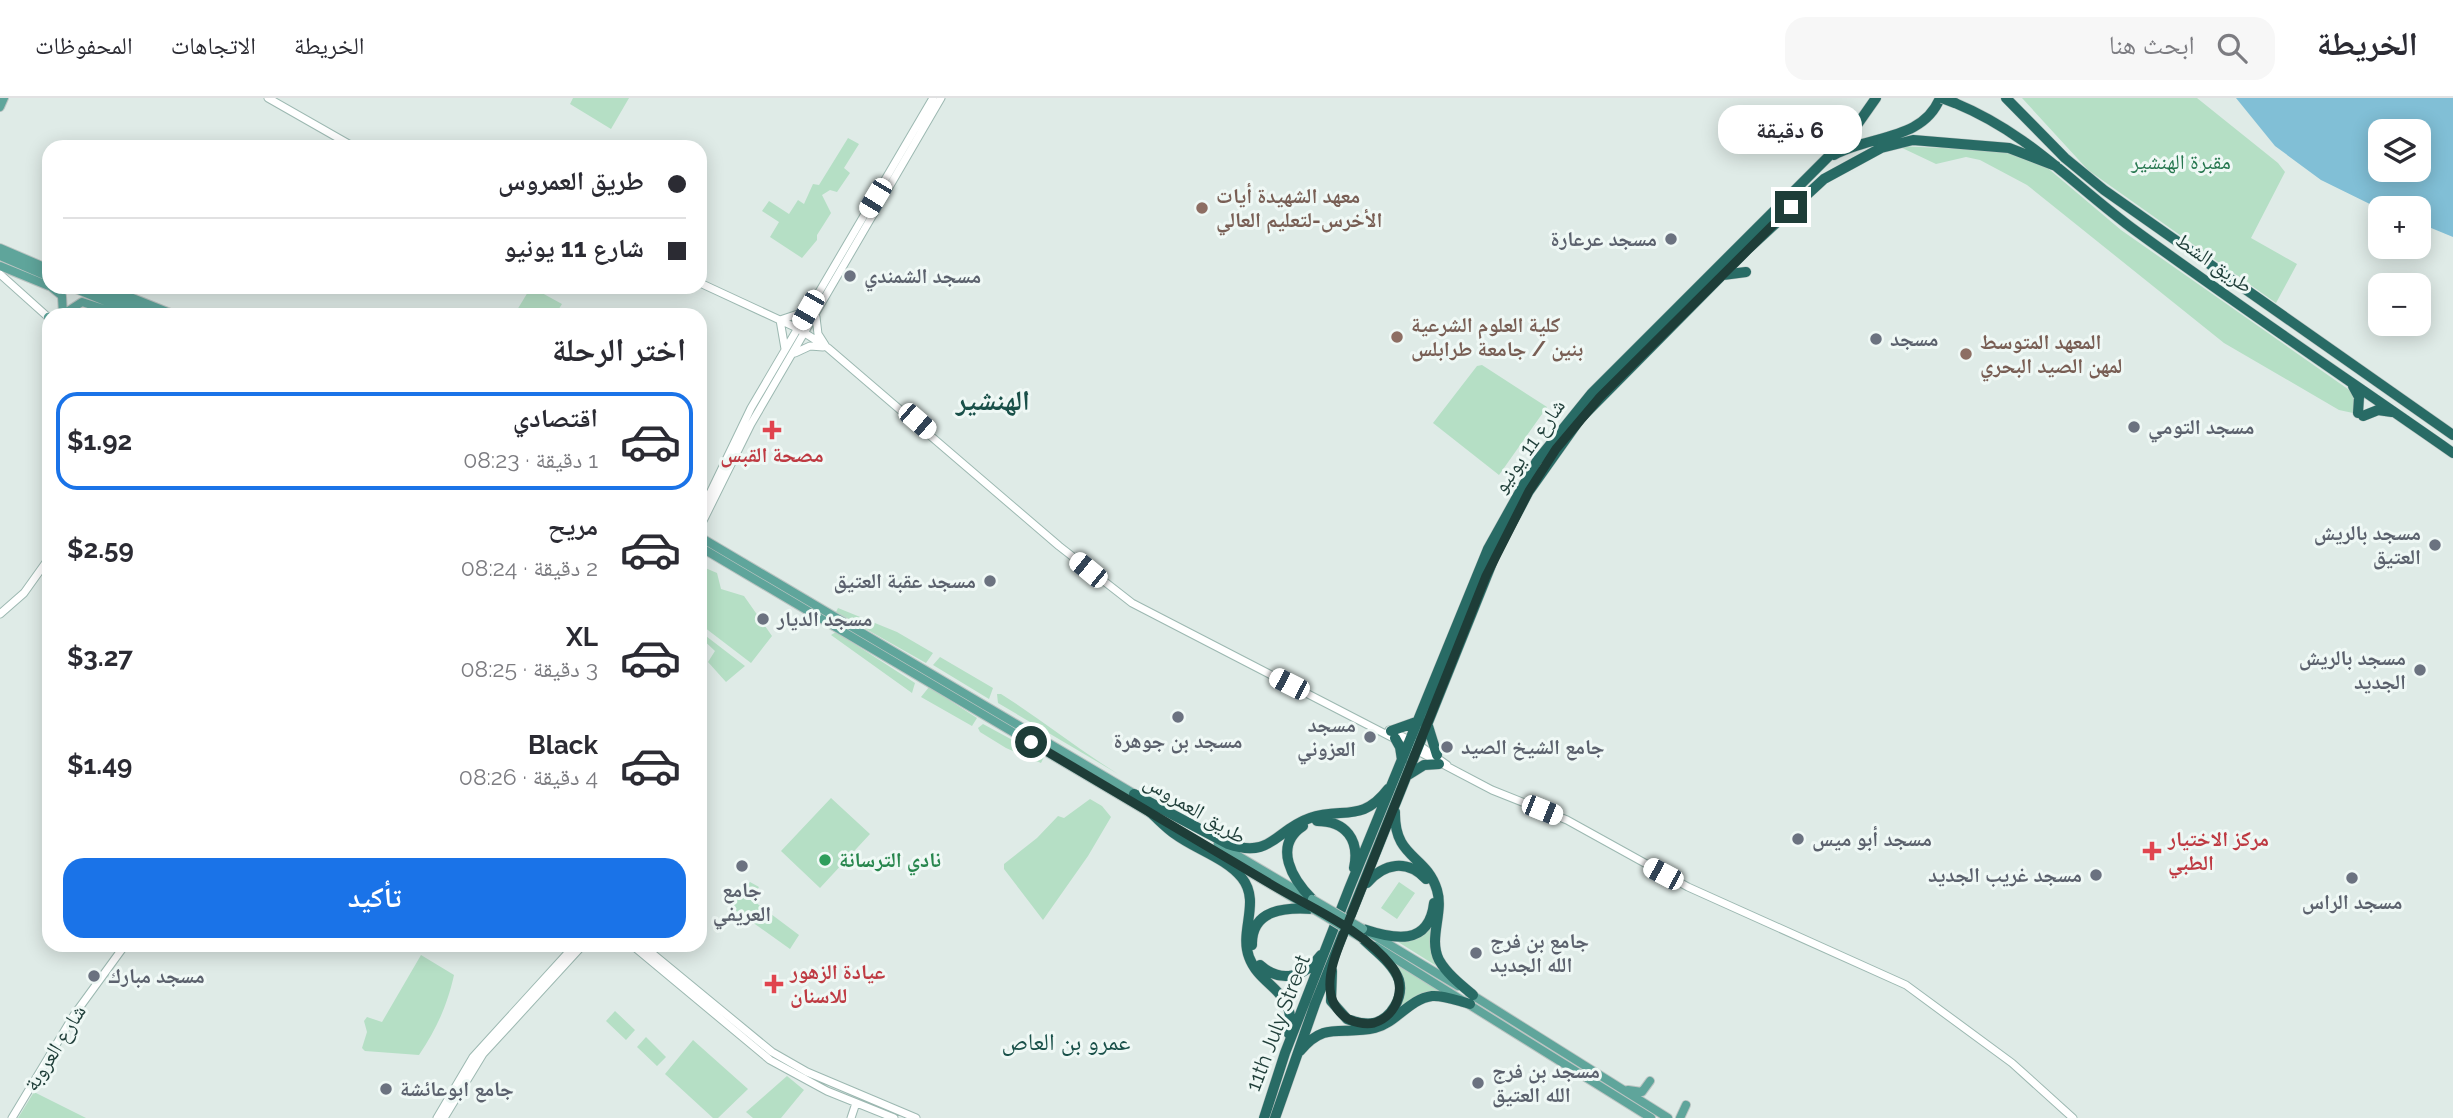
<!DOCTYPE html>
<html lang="ar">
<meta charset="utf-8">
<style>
:root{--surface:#fff;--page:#f7f7f7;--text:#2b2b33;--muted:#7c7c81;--line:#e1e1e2;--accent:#1a73e8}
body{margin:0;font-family:Raleway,"Noto Naskh Arabic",sans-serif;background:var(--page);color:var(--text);direction:rtl;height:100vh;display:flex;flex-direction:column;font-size:26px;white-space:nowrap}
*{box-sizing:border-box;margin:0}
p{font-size:23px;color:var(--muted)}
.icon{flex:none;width:38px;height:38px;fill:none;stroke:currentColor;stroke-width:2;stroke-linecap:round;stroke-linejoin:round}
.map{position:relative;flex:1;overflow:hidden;direction:ltr}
.drawer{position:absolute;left:42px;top:210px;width:665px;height:644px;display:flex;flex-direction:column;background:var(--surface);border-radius:21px;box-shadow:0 4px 18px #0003;direction:rtl}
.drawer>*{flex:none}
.hud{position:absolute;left:42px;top:42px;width:665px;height:154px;border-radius:21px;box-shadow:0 4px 18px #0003;direction:rtl;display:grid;align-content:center;height:154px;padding:0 21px;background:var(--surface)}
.tools{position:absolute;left:2368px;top:21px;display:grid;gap:14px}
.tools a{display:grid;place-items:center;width:63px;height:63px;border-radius:14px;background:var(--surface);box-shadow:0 4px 18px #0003;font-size:35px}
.end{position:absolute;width:32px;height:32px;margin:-16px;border:9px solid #1e3d38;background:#fff;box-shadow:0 0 0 4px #fff}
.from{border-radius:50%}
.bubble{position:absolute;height:49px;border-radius:21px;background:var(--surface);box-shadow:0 4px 18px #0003;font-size:23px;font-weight:700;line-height:49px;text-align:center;direction:rtl}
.car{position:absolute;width:21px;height:42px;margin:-21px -10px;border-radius:9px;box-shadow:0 0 5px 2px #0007;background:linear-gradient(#fff 24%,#345 0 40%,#fff 0 76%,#345 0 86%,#fff 0)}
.hud b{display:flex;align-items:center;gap:24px;height:66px;font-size:26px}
.hud b+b{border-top:2px solid var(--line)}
.hud i{width:18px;height:18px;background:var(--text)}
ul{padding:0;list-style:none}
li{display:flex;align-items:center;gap:21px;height:98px;margin:0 14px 10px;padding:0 7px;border:4px solid transparent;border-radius:21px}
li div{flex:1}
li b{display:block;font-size:26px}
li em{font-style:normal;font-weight:700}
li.current{border-color:var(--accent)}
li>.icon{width:63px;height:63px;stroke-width:1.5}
h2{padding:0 21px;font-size:32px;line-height:84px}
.button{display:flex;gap:14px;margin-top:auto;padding:14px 21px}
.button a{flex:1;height:80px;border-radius:21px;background:var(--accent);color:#fff;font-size:28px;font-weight:700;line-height:80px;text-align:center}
header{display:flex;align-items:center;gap:42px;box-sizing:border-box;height:98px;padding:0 35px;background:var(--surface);border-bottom:2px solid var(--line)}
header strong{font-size:33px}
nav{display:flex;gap:38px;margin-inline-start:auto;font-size:24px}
.search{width:490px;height:63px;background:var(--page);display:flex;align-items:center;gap:18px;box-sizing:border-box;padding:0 24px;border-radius:21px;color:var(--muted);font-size:26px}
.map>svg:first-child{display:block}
</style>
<header>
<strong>الخريطة</strong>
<div class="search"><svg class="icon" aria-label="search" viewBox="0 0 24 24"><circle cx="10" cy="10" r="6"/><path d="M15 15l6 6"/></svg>ابحث هنا</div>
<nav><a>الخريطة</a><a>الاتجاهات</a><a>المحفوظات</a></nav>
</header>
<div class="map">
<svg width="2453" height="1020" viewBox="0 0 2453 1020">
<rect width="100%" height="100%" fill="#dfebe7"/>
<path fill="#b5dfc5" d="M 573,0 L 629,0 L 611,31 L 570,6 Z
M 2022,0 L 2197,0 L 2278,65 L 2285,74 L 2251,140 L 2297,166 L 2276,205 L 2088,72 Z
M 848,40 L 859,46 L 844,70 L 850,75 L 837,94 L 830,92 L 822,97 L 831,115 L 817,137 L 817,142 L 802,160 L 770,139 L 779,124 L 762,113 L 769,103 L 789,116 L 798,102 L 804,106 L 813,86 L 819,87 Z
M 1898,48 L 2008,53 L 2044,67 L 2121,132 L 2355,296 L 2353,315 L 2339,312 L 2224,245 L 2027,87 L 1980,62 L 1966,59 L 1936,66 Z
M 531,189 L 562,206 L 555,217 L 514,217 Z
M 1482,267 L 1547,309 L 1499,377 L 1433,325 L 1477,268 Z
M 703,469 L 717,475 L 721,491 L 744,498 L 772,538 L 751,565 L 700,526 L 700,476 Z
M 838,510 L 897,534 L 933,555 L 926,565 L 836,514 Z
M 836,534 L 915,585 L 912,595 L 831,537 Z
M 702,535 L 745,568 L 726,584 L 708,564 L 715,553 L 700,539 Z
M 940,559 L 993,590 L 989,601 L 933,567 Z
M 929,589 L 977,620 L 972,628 L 921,599 Z
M 997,596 L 1001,596 C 1041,621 1078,651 1118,676 L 998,605 Z
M 983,626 L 1044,659 L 1041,665 L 1006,650 L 980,634 L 978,630 Z
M 831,700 L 870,736 L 820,790 L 781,753 Z
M 1090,701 L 1102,708 L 1111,719 L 1088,758 L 1043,822 L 1004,771 L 1004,766 L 1037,740 L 1058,718 L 1064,720 Z
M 750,784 L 759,789 L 751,801 L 799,837 L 790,851 L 731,809 L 732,801 Z
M 1399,784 L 1415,795 L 1397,821 L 1381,810 Z
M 1435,817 L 1443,872 L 1395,842 L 1410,841 Z
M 421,857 L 454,877 C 447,908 437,930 419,957 L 365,953 L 362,950 L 367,934 L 364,923 L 367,919 L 382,924 Z
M 1395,865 L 1448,897 L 1433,895 L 1392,919 C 1405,899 1408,886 1395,865 Z
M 615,913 L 635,932 L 626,942 L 606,923 Z
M 646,939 L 666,959 L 657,968 L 637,949 Z
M 693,942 L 748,991 L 718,1020 L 713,1020 L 665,976 Z
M 787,978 L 804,992 L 781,1020 L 753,1020 L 746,1014 Z
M 34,994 L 86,1020 L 18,1020 Z"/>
<path fill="#81bfd6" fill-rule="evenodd" d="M 2236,0 L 2453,0 L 2453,139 L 2419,125 L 2418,110 L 2380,111 L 2321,82 L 2275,48 ZM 2380,33 L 2418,33 L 2418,72 L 2380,72 Z"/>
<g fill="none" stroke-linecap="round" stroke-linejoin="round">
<defs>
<path id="secondary" d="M 268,0 L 354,49
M 0,176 L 49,220
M 700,185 L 797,230 L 828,250 L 1059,448 L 1132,505 L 1397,642
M 816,219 L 818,236 L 825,247
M 785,251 L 780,222 L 807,213
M 795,255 L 810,248 L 823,249
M 700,416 L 751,310 L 933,0
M 700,429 L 751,326 L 941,0
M 0,516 L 24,495 L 49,460
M 1389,632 L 1419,647 L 1447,667
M 1414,651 L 1492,692 L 1567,722 L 1688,789 L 1906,887 L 2012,965 L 2073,1020
M 632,847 L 770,962 L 827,993 L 894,1020
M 642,847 L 772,954 L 807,974 L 916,1020
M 12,1020 L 74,917 L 125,847
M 437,1020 L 473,959 L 575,847
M 444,1020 L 483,956 L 583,847
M 851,1020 L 856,1005"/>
<path id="primary" d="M 0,9 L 4,0
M 0,150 L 49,171
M 0,158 L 49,179
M 0,168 L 49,188
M 51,189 L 62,198 L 63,217
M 71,189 L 139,217
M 91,189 L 160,217
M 105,189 L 175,217
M 62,217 L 82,204 L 122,217
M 48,219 L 49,220
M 700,439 L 1138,698
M 700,449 L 1312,811
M 1218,746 L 1306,798
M 1370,835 L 1458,888
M 1375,848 L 1651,1020
M 1469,895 L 1668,1020
M 1628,992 L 1642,994 L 1650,983
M 1680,1020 L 1686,1007"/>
<path id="highway" d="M 2006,0 L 2065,60 L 2104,92 L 2453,337
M 1955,5 C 2030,36 2073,87 2136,133 C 2240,209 2347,281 2453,355
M 1834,57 C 1869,37 1923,43 1940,0
M 1723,177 L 1746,174
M 2353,288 L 2359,299 L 2358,315
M 2363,318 L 2378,312 L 2392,314
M 1428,628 L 1437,657
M 1391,633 L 1419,623
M 1395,640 L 1400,649 L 1402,662
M 1408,677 L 1424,667 L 1439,666
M 1134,696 L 1228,746 C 1272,761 1275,732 1310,720 C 1343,709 1362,725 1388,691
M 1150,714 C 1158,721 1166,730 1175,736 C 1195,751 1226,760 1242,780 C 1261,804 1239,833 1249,859 C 1260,890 1298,892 1289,936
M 1395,714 C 1394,761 1426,756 1437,792 C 1444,815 1428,840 1439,862 C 1447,876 1461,887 1473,897
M 1317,723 C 1346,723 1360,742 1354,770
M 1303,728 C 1272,748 1293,782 1312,801
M 1367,785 C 1384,765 1407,761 1426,781
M 1363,831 C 1393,841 1429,849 1434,805
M 1252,847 C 1251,811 1286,809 1313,811
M 1260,867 C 1281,886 1305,879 1321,857
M 1332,873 L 1331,903 L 1347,921 C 1355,924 1365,927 1374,925 C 1391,921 1404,899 1399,882 C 1393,865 1375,853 1363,841
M 1300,953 C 1326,922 1342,938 1375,930 C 1396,925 1409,901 1432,898 C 1444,897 1458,903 1470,906
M 1264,1020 L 1285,955 L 1349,791 L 1488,451 L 1537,363 L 1592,295 L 1850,37 L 1876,0
M 1275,1020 L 1315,906 L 1496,455 L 1529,393 L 1580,321 L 1748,151 L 1824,81 L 1881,50 L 1913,42 L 2009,50 L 2056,68"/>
</defs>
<use href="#secondary" stroke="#9cb8b1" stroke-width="9"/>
<use href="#primary" stroke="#bcc5c3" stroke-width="10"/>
<use href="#highway" stroke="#bcc5c3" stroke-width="11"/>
<use href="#secondary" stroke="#fff" stroke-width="7"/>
<use href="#primary" stroke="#5fa59b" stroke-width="8"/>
<use href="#highway" stroke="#286b65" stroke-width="10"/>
<defs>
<path id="primary-bridge" d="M 1312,801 L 1363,831
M 1313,811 L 1363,841"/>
<path id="highway-bridge" d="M 1942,0 L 1955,5"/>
</defs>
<use href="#primary-bridge" stroke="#bcc5c3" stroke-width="10" stroke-linecap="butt"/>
<use href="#highway-bridge" stroke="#bcc5c3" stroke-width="11" stroke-linecap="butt"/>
<use href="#primary-bridge" stroke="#5fa59b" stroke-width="8"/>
<use href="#highway-bridge" stroke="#286b65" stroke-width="10"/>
</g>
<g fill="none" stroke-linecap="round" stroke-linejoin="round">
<path stroke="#1e3d38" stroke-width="9" d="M 1031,644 C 1112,692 1193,740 1274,788 C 1313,811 1364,832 1392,869 C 1407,888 1398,918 1374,925 C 1365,927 1351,924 1344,918 C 1317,896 1335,857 1346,830 L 1486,478 L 1529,393 L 1556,351 L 1600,299 L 1791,109"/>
</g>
<g fill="#8d6e63" stroke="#eff8f5" stroke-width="2.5">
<circle cx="1202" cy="110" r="7"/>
<circle cx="1397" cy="239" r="7"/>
<circle cx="1966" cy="256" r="7"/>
</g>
<g fill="#6b7280" stroke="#eff8f5" stroke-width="2.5">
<circle cx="1671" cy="141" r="7"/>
<circle cx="850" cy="178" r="7"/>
<circle cx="1876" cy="241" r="7"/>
<circle cx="2134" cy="329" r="7"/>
<circle cx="2435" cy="447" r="7"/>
<circle cx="990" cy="483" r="7"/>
<circle cx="763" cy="521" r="7"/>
<circle cx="2420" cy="572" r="7"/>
<circle cx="1178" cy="619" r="7"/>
<circle cx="1370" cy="639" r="7"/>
<circle cx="1447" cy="649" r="7"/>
<circle cx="1798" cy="741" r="7"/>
<circle cx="742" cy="768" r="7"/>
<circle cx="2096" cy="777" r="7"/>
<circle cx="2352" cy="780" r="7"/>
<circle cx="1476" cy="855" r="7"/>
<circle cx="94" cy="878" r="7"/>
<circle cx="1478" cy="985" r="7"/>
<circle cx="386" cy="991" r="7"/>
</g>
<g fill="#e0444e" stroke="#eff8f5" stroke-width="2.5">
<path d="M768.5 321.5h7v7h7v7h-7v7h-7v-7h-7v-7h7z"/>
<path d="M2148.5 742.5h7v7h7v7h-7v7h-7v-7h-7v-7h7z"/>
<path d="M770.5 875.5h7v7h7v7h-7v7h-7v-7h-7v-7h7z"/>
</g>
<circle fill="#2e9e5b" stroke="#eff8f5" stroke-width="2.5" cx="825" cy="762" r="7"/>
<g text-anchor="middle" stroke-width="6" stroke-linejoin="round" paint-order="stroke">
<g font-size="21" fill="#26774f" stroke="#eff8f5">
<text x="2181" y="71">مقبرة الهنشير</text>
</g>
<g font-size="21" font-weight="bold" fill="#785e54" stroke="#eff8f5" text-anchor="start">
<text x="1216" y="105">معهد الشهيدة أيات<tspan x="1216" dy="24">الأخرس-لتعليم العالي</tspan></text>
<text x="1411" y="234">كلية العلوم الشرعية<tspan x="1411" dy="24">بنين / جامعة طرابلس</tspan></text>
<text x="1980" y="251">المعهد المتوسط<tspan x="1980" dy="24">لمهن الصيد البحري</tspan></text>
</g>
<g font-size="21" font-weight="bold" fill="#5b616d" stroke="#eff8f5" text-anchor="start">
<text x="1657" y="148" text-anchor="end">مسجد عرعارة</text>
<text x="864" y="185">مسجد الشمندي</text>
<text x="1890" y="248">مسجد</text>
<text x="2148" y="336">مسجد التومي</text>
<text x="2421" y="442" text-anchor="end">مسجد بالريش<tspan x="2421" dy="24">العتيق</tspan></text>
<text x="976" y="490" text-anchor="end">مسجد عقبة العتيق</text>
<text x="777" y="528">مسجد الديار</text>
<text x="2406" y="567" text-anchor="end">مسجد بالريش<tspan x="2406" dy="24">الجديد</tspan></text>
<text x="1356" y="634" text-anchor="end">مسجد<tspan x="1356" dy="24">العزوني</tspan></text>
<text x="1178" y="650" text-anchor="middle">مسجد بن جوهرة</text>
<text x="1461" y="656">جامع الشيخ الصيد</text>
<text x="1812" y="748">مسجد أبو ميس</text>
<text x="2082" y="784" text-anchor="end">مسجد غريب الجديد</text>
<text x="742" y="799" text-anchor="middle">جامع<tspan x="742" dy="24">العريفي</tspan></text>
<text x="2352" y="811" text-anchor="middle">مسجد الراس</text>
<text x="1490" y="850">جامع بن فرج<tspan x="1490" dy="24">الله الجديد</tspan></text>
<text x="108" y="885">مسجد مبارك</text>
<text x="1492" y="980">مسجد بن فرج<tspan x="1492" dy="24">الله العتيق</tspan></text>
<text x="400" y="998">جامع ابوعائشة</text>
</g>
<g font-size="21" fill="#1e3d38" stroke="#eff8f5">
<text transform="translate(2214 165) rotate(35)" y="7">طريق الشط</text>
<text transform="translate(1529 348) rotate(-55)" y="7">شارع 11 يونيو</text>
<text transform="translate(1195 711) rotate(31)" y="7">طريق العمروس</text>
<text transform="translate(1278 925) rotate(-69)" y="7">11th July Street</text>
<text transform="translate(55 950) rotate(-58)" y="7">شارع العروبة</text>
</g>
<g font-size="21" font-weight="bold" fill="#be3a42" stroke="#eff8f5" text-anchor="start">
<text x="772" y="364" text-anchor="middle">مصحة القبس</text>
<text x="2168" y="748">مركز الاختيار<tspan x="2168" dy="24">الطبي</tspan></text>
<text x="790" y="881">عيادة الزهور<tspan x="790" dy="24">للاسنان</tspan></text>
</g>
<g font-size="21" font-weight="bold" fill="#27864d" stroke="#eff8f5" text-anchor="start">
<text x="839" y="769">نادي الترسانة</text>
</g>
<g font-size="24" fill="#195049" stroke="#eff8f5">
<text x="1066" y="952">عمرو بن العاص</text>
</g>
<g font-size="28" font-weight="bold" fill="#195049" stroke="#eff8f5">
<text x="993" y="312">الهنشير</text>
</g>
</g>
</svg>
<div class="tools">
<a><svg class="icon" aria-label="layers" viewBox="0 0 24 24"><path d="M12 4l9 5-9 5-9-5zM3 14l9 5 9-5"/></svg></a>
<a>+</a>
<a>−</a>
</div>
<i class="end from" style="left:1031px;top:644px"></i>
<i class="end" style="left:1791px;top:109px"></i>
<div class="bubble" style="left:1718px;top:7px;width:144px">6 دقيقة</div>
<i class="car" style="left:875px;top:100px;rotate:211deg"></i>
<i class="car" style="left:808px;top:212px;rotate:210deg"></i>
<i class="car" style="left:917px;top:323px;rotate:131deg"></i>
<i class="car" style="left:1088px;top:472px;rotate:309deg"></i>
<i class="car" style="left:1289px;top:586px;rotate:297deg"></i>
<i class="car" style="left:1542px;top:712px;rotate:112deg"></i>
<i class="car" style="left:1663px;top:776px;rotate:298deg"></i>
<div class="hud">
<b><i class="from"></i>طريق العمروس</b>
<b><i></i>شارع 11 يونيو</b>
</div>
<section class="drawer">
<h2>اختر الرحلة</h2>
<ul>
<li class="current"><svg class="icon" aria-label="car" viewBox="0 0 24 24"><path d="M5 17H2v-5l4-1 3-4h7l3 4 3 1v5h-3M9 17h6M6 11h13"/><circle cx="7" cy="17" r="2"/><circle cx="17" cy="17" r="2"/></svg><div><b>اقتصادي</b><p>1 دقيقة · 08:23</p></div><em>$1.92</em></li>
<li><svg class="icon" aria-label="car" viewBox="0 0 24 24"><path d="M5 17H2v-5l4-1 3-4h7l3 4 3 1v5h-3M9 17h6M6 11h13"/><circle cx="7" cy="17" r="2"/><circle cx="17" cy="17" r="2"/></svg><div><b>مريح</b><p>2 دقيقة · 08:24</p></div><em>$2.59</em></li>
<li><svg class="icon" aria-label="car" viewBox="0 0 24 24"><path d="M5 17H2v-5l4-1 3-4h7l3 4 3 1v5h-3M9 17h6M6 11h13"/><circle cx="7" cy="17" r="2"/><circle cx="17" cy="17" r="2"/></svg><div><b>XL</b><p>3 دقيقة · 08:25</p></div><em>$3.27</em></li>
<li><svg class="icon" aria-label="car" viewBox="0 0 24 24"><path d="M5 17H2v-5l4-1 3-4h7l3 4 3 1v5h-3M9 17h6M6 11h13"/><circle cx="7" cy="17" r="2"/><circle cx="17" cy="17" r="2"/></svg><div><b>Black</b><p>4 دقيقة · 08:26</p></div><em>$1.49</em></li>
</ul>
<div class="button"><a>تأكيد</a></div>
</section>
</div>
